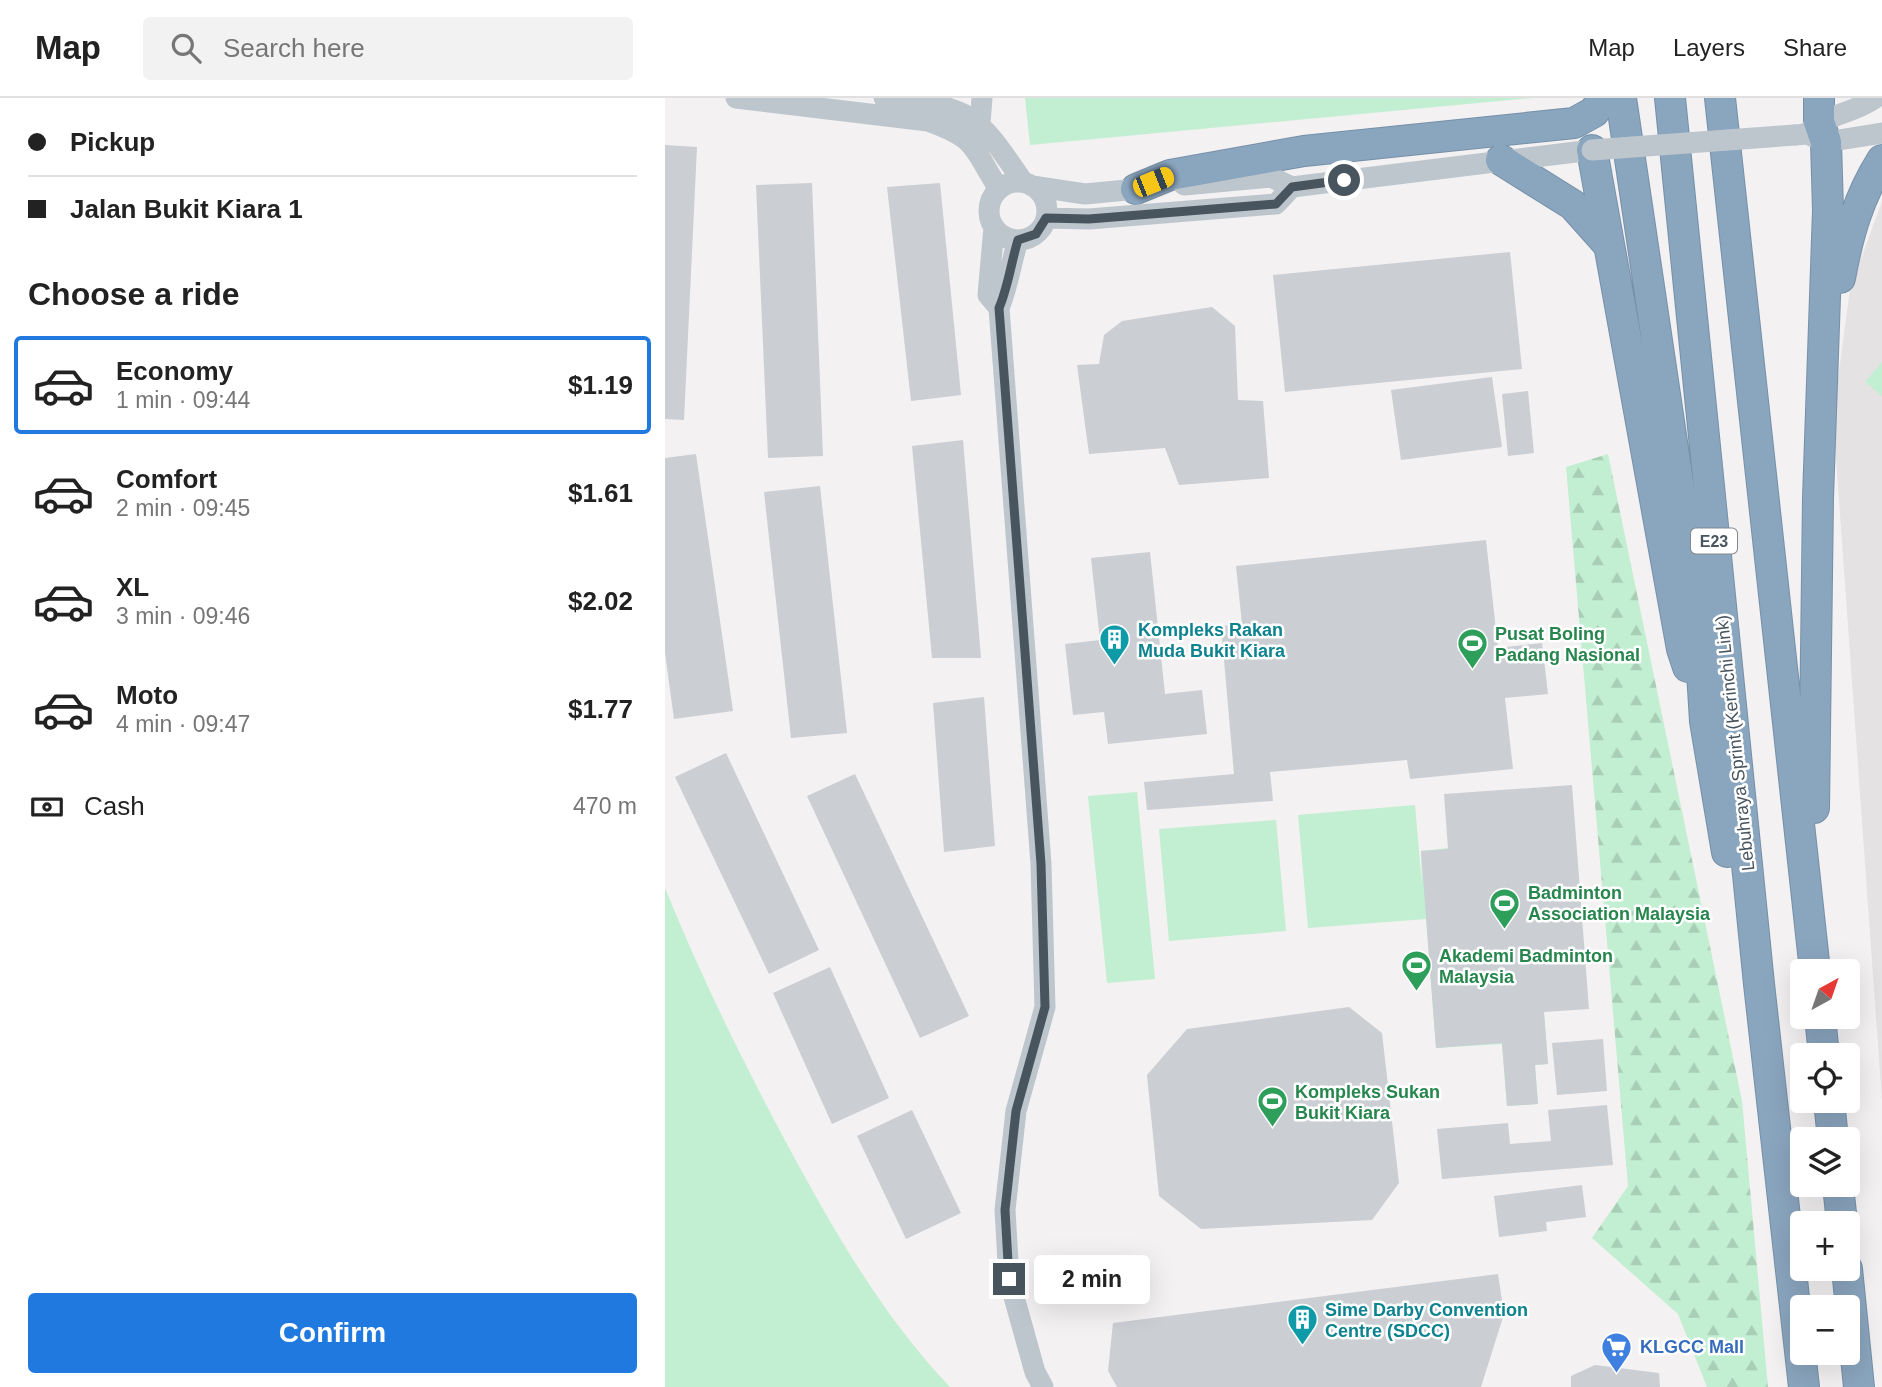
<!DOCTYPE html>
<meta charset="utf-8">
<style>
:root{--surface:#fff;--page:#f2f2f2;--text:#222;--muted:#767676;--line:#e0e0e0;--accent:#1f79df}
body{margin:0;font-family:Arial,sans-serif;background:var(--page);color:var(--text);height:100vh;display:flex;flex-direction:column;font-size:26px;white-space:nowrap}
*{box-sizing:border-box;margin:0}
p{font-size:23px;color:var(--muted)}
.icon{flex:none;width:38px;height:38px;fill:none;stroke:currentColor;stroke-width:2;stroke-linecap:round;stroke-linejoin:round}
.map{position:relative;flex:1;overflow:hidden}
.drawer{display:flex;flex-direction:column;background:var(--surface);width:665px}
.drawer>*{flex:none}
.guide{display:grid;align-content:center;height:154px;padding:0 28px;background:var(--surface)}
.needle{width:46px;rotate:40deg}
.controls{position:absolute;left:1125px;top:861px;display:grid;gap:14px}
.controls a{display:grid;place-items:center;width:70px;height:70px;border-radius:7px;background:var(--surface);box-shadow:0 7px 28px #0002;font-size:35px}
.end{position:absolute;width:32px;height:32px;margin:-16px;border:9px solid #49555e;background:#fff;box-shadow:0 0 0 4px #fff}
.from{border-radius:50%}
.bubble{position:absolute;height:49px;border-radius:7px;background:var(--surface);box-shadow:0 7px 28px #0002;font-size:23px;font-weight:800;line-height:49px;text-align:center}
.car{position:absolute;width:21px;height:42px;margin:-21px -10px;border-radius:9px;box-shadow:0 0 5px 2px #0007;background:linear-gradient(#f5c518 24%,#345 0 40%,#f5c518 0 76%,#345 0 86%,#f5c518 0)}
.guide b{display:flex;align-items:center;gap:24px;height:66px;font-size:26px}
.guide b+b{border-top:2px solid var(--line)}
.guide i{width:18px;height:18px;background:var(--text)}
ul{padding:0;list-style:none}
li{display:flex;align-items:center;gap:21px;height:98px;margin:0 14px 10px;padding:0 14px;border:4px solid transparent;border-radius:7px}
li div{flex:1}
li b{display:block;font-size:26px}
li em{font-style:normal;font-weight:800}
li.current{border-color:var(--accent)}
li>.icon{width:63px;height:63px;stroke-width:1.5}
h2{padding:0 28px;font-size:32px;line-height:84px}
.pay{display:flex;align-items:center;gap:18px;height:77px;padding:0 28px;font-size:26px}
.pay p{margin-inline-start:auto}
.action{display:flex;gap:14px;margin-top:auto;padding:14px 28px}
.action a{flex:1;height:80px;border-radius:7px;background:var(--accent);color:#fff;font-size:28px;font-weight:800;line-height:80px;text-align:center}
header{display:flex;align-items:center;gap:42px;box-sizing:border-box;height:98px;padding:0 35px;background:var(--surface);border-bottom:2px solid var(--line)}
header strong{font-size:33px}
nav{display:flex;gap:38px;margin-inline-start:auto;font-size:24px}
.search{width:490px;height:63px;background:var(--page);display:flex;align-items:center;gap:18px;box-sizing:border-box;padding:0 24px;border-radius:7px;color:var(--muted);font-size:26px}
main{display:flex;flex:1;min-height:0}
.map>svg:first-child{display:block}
</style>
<header>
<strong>Map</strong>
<div class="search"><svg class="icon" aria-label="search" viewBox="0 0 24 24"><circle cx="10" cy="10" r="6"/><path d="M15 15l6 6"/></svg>Search here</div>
<nav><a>Map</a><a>Layers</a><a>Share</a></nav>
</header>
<main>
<section class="drawer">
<div class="guide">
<b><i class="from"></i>Pickup</b>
<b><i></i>Jalan Bukit Kiara 1</b>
</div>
<h2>Choose a ride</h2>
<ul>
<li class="current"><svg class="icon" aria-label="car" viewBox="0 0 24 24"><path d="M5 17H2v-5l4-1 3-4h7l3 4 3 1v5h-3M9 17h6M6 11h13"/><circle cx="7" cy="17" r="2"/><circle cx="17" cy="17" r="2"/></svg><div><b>Economy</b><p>1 min · 09:44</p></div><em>$1.19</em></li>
<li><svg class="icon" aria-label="car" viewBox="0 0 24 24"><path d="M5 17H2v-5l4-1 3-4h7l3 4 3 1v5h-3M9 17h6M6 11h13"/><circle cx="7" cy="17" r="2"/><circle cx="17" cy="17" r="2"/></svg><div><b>Comfort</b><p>2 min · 09:45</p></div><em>$1.61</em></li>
<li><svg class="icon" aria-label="car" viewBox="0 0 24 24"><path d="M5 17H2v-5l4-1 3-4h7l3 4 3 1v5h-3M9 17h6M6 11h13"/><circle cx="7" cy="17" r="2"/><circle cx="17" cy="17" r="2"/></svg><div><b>XL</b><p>3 min · 09:46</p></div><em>$2.02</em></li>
<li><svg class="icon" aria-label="car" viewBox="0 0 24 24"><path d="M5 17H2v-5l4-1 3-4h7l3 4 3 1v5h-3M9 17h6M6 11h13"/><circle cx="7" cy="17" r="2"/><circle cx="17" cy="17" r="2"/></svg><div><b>Moto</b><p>4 min · 09:47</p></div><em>$1.77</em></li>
</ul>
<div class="pay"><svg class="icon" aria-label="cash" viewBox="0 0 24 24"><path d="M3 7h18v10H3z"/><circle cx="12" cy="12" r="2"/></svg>Cash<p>470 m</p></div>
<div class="action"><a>Confirm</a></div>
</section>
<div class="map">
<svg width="1217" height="1289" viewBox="0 0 1217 1289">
<defs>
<pattern id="forest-firs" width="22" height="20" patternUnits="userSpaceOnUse" patternTransform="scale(1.75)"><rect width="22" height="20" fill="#c2eed1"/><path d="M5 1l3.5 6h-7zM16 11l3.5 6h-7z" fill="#a8ceb6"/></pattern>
</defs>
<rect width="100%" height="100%" fill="#f3f1f1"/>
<path fill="#e4e2e3" d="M 1217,103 L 1217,1003 L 1168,318 L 1185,191 Z"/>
<path fill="#c2eed1" d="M 360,0 L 867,0 L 365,47 Z
M 1217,264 L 1217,298 L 1200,284 Z
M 472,694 L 490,881 L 442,885 L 423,698 Z
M 750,707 L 757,787 L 756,753 L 783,750 L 879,914 L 883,966 L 870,967 L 873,1006 L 842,1008 L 837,946 L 771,950 L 761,821 L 643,830 L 633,717 Z
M 611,722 L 621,833 L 504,843 L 494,731 Z
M 0,790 C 37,881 77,962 123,1048 C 169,1133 218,1219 285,1289 L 0,1289 Z"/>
<path fill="url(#forest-firs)" d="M 943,356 L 1077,1003 L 1103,1289 L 1042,1289 L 1013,1216 L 927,1140 L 963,1088 L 901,369 Z"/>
<path fill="#cbced3" d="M 0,47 L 32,49 L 19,322 L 0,321 Z
M 147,85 L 158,358 L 103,360 L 91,87 Z
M 275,85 L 296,297 L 246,303 L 222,89 Z
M 845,154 L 857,271 L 620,294 L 608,177 Z
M 547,209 L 570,228 L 573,302 L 598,303 L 604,380 L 514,387 L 500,350 L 424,356 L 412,267 L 434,266 L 439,237 L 457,223 Z
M 827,279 L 837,349 L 736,362 L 726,292 Z
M 863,293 L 869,355 L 843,358 L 837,296 Z
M 298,342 L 316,560 L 267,560 L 247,348 Z
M 31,356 L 68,613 L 9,621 L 0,555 L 0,360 Z
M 155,388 L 182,635 L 126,640 L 99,394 Z
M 821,442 L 833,550 L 877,545 L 883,596 L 840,600 L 848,671 L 745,681 L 742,662 L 605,674 L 608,703 L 482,712 L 479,684 L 569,676 L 556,528 L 577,526 L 571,468 Z
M 485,454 L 500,596 L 537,592 L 542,636 L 443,646 L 439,614 L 408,617 L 400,546 L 435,542 L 426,460 Z
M 319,599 L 330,748 L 279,754 L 268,605 Z
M 61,655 L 154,852 L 104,876 L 10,679 Z
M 190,676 L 304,918 L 255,940 L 142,698 Z
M 907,687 L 924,911 L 879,914 L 883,966 L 870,967 L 873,1006 L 842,1008 L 837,945 L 771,950 L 756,753 L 783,751 L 779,696 Z
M 165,869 L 224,1000 L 167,1026 L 108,895 Z
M 684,909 L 717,935 L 734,1085 L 707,1122 L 536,1131 L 494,1098 L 482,977 L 522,931 Z
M 938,941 L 942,993 L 892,997 L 887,945 Z
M 942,1007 L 948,1067 L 777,1081 L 772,1031 L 843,1025 L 845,1046 L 886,1043 L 883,1012 Z
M 247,1012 L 296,1115 L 241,1141 L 192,1038 Z
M 917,1087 L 921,1119 L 881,1124 L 882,1133 L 834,1139 L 829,1098 Z
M 833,1176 L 839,1216 L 816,1289 L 452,1289 L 443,1273 L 448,1225 Z
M 930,1267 L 994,1275 L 995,1289 L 906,1289 L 906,1278 Z"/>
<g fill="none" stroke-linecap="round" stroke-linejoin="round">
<defs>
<path id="highway" d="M 956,0 L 1034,526 L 1040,623 L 1062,754
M 1005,0 L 1094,886 L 1139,1289
M 1055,0 L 1150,873
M 927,52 L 1017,551 L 1023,569
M 836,62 L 908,107 L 942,145
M 471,91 L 505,77 L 639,53 L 909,25 L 929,14 L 938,0
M 1175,180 C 1183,137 1193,100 1217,62
M 1149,710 L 1153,400 L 1163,112 L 1161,44 L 1154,24 L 1154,0
M 1155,919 L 1159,957
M 1164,1003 L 1168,1041
M 1173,1087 L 1177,1125
M 1182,1171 L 1194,1289"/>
</defs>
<use href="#highway" stroke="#7690a9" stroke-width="32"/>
<path stroke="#bdc6cd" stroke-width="21" d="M 71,0 L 263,23 C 314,41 307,50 334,91
M 219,0 C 306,9 310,13 358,84
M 315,25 L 317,0
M 1144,33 C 1162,16 1190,15 1210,0
M 1130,37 L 1142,36 L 1161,44 L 1217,35
M324 113a29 29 0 1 1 58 0a29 29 0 1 1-58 0Z
M 519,87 L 606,79 L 627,89 L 927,52
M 367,88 L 420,96 L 483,90
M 381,120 L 424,121 L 611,106 L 627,89
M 329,129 L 323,197 L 334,210
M 353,142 C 346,165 343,189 334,210 L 376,766 L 380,909 L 351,1013 L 340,1112 L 344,1181 L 370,1274 L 378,1289"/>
<use href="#highway" stroke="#8aa5be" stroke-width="30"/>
<path stroke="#bdc6cd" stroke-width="21" d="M 927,52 L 1130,37"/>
</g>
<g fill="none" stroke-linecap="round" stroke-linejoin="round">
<path stroke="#49555e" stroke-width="9" d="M 344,1181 L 340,1112 L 351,1013 L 380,909 L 376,766 L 334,210 C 343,189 346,165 353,142 L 371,136 L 381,120 L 424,121 L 611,106 L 627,89 L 679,82"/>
</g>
<defs>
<symbol id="building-pin" viewBox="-11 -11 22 30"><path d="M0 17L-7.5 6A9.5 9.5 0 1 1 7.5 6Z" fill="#0f9aa8" stroke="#fff"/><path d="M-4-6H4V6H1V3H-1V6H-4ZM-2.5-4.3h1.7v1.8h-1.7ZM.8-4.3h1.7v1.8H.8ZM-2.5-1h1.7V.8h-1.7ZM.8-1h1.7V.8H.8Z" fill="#fff"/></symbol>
<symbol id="stadium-pin" viewBox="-11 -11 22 30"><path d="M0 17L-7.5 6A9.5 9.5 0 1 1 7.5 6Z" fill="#2e9e5b" stroke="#fff"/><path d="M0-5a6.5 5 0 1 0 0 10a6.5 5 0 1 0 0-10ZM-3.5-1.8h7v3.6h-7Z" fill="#fff"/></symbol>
<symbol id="supermarket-pin" viewBox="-11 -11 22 30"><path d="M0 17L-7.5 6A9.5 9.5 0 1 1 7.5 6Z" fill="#3f7fe0" stroke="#fff"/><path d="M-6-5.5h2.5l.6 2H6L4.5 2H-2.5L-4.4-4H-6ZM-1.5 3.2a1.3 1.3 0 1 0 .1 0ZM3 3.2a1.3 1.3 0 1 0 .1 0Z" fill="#fff"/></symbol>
</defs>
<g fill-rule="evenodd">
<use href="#building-pin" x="432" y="524" width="35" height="47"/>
<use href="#stadium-pin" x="790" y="528" width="35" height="47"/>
<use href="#stadium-pin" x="822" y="788" width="35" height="47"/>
<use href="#stadium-pin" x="734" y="850" width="35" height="47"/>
<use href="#stadium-pin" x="590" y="986" width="35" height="47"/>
<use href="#building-pin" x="620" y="1204" width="35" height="47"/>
<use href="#supermarket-pin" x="934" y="1232" width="35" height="47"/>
</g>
<g text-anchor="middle" stroke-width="5" stroke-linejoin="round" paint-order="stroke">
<rect fill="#fff" stroke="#80888e" stroke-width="2" x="1026" y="430.5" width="46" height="25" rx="5"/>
<g font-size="16" font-weight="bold" fill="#49555e">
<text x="1049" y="449">E23</text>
</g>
<g font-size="18" font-weight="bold" fill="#0d838f" stroke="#fff" text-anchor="start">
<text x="473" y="538">Kompleks Rakan<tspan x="473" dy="21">Muda Bukit Kiara</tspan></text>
<text x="660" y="1218">Sime Darby Convention<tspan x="660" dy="21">Centre (SDCC)</tspan></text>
</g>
<g font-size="18" font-weight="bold" fill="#27864d" stroke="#fff" text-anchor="start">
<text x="830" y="542">Pusat Boling<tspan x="830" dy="21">Padang Nasional</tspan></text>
<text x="863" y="801">Badminton<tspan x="863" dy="21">Association Malaysia</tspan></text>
<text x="774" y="864">Akademi Badminton<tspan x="774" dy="21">Malaysia</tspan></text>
<text x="630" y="1000">Kompleks Sukan<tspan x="630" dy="21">Bukit Kiara</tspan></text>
</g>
<g font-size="18" fill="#49555e" stroke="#fff">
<text transform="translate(1070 645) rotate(-96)" y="6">Lebuhraya Sprint (Kerinchi Link)</text>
</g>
<g font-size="18" font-weight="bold" fill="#366cbe" stroke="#fff" text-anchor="start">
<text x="975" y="1255">KLGCC Mall</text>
</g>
</g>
</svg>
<div class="controls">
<a><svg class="needle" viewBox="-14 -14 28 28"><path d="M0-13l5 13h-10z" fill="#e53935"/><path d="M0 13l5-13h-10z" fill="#767676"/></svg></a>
<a><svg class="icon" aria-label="locate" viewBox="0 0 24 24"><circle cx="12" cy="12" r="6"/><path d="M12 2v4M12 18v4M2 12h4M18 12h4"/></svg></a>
<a><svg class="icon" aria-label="layers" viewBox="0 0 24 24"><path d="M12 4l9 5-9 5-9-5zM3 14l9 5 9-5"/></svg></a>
<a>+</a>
<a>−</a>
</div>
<i class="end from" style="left:679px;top:82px"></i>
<i class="end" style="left:344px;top:1181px"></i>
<div class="bubble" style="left:369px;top:1157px;width:116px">2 min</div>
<i class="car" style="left:488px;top:84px;rotate:68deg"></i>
</div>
</main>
